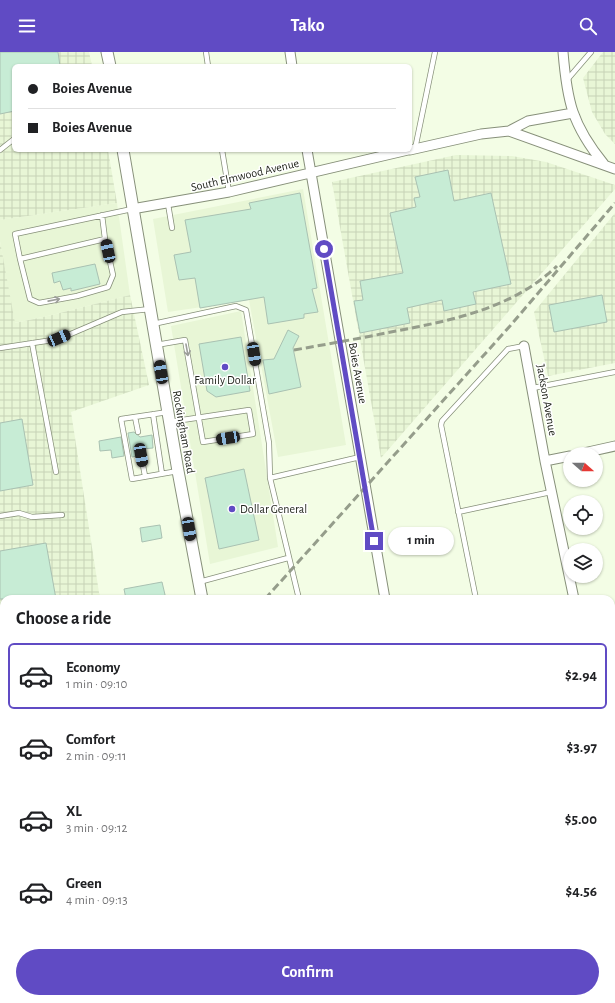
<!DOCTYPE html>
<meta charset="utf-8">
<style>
:root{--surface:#fff;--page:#f2f2f2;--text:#202124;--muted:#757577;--line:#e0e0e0;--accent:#604bc4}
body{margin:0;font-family:"Alegreya Sans",sans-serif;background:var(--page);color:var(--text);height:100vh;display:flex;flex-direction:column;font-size:15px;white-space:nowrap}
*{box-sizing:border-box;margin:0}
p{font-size:13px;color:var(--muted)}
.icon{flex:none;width:22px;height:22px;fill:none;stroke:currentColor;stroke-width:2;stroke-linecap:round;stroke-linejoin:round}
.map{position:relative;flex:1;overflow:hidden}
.drawer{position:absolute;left:0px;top:543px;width:615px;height:408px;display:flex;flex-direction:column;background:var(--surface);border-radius:12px 12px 0 0;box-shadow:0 1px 3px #0004}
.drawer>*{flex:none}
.top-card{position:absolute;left:12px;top:12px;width:400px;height:88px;border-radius:6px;box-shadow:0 1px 3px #0004;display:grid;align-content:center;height:88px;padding:0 16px;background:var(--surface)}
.needle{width:26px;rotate:111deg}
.buttons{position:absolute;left:563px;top:395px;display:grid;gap:8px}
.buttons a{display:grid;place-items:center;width:40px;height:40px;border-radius:50%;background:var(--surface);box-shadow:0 1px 3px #0004;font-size:20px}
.end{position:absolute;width:18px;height:18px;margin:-9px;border:5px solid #604bc4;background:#fff;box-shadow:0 0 0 2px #fff}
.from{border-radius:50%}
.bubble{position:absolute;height:28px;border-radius:14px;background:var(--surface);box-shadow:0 1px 3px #0004;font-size:13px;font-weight:600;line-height:28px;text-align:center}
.car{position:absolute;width:12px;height:24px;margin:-12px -6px;border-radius:5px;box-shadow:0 0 3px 1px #0007;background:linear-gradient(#222 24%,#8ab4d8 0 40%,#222 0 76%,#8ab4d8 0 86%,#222 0)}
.top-card b{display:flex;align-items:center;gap:14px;height:38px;font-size:15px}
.top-card b+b{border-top:1px solid var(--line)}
.top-card i{width:10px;height:10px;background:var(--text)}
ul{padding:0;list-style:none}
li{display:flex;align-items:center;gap:12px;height:66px;margin:0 8px 6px;padding:0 8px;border:2px solid transparent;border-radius:6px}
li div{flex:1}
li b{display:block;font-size:15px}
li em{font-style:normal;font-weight:600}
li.selected{border-color:var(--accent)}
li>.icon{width:36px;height:36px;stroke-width:1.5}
h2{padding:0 16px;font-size:18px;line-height:48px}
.primary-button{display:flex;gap:8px;margin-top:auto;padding:8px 16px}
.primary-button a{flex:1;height:46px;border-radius:24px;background:var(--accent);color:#fff;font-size:16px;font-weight:600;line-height:46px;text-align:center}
header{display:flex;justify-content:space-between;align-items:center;height:52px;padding:0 16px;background:var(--accent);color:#fff;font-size:18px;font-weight:600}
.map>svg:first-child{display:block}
</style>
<header><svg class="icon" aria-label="menu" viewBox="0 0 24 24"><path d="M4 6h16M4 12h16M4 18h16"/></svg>Tako<svg class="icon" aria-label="search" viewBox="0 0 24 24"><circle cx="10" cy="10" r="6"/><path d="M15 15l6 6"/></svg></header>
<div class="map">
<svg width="615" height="951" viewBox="0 0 615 951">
<defs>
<pattern id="industrial-grid" width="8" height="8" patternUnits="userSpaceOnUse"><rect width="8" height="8" fill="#e8f6d6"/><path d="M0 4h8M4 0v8" fill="none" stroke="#c7d3b7"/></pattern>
</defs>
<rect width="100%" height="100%" fill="#f3fde5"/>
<path fill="#e8f6d6" d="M 303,137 L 346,393 L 278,405 L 249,248 L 168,260 L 153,167 Z
M 117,151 L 130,243 L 52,263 L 14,271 L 0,189 L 0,168 Z
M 241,259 L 278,495 L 210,512 L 171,274 Z"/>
<path fill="url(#industrial-grid)" d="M 0,0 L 89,0 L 92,14 L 14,14 L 14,98 L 108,98 L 117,151 L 0,168 Z
M 603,0 L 615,0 L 615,92 L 605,82 L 592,60 L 583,26 Z
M 456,103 L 512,104 L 546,110 L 615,133 L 615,137 L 381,406 L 332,130 Z
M 615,161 L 615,311 L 548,324 L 534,260 Z
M 0,189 L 15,271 L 52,263 L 130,243 L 149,333 L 71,360 L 100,547 L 4,547 L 4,947 L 264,947 L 265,951 L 0,951 Z"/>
<path fill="#c7ecd5" stroke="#a9c1b2" d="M 0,0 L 58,0 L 60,14 L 14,14 L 14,59 L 0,62 Z
M 448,118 L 454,149 L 491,141 L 511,232 L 473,240 L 476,252 L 444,259 L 442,248 L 407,256 L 410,271 L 360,281 L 354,249 L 363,248 L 360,229 L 403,221 L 390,161 L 416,155 L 414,146 L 420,145 L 415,125 Z
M 300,141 L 317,236 L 312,237 L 318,260 L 304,262 L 304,266 L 268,272 L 264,245 L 200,256 L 195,226 L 179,228 L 174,203 L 191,200 L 185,168 L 251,157 L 249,151 Z
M 95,212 L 100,232 L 71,239 L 71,236 L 63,238 L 60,229 L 54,231 L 52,221 Z
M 602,243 L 607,270 L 554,280 L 549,253 Z
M 288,278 L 299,284 L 293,296 L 301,335 L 269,342 L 263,308 L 274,307 Z
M 241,285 L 250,339 L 216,345 L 207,339 L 199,292 Z
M 22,367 L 33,433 L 0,439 L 0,371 Z
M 134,380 L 140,385 L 152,383 L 153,396 L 142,397 L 143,400 L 139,400 L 137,404 L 132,405 L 128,381 Z
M 121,385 L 124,404 L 112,406 L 111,398 L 100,399 L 99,389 Z
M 244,417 L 259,488 L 219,497 L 205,426 Z
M 160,473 L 162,486 L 142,490 L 140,476 Z
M 46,491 L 56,547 L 0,547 L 0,499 Z
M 162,530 L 166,547 L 126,547 L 124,537 Z"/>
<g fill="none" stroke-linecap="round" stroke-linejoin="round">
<defs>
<path id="service" d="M 206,0 L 208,14
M 566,29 L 591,0
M 415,97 L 435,0
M 0,98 L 14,87
M 222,98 L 229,140
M 168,152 L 172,176
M 102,163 L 105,187 L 20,207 L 15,182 L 132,157
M 20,207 L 30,247 L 39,251 L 77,244 L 108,235 L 113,223 L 105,187
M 153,272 L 236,254 L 246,258 L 269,391 L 270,426 L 299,547
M 32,291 L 56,420
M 156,293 L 185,288 L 203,390 L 253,382 L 249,358 L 169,370
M 0,296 L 59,287 L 122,260 L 150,257
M 533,336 L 615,320
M 168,360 L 121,367 L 132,427 L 178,419
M 153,362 L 162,422
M 135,365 L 138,380
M 141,403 L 145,424
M 270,426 L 360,405
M 458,460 L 551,440
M 0,464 L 19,461 L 32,465 L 62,463
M 199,530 L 288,506
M 476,547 L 441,373 L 442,369 L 508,297 L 524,294
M 611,576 L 615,575
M 611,759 L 615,778
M 611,944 L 615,943
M 589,951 L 602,947"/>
<path id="minor" d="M 290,0 L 292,14
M 563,0 C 567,49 572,73 604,112
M 509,79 L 528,69 L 573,61
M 307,98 L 385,547
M 410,98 L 481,82 L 509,79 L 615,117
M 132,157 L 229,140 L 408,98
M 524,294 L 545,409 L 574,547
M 579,402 L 615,394
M 545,409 L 570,404
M 611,676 L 615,676
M 611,859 L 615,858"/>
<path id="tertiary" d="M 107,0 L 110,14
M 123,98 L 178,419 L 202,547
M 278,947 L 279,951"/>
</defs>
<use href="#service" stroke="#87907a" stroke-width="6"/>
<use href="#minor" stroke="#87907a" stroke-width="11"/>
<use href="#tertiary" stroke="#87907a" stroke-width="13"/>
<use href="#service" stroke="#fff" stroke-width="4.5"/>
<use href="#minor" stroke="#fff" stroke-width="9"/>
<use href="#tertiary" stroke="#fff" stroke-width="11"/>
<path stroke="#959d8b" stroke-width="3" stroke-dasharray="8 4" stroke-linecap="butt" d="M 294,298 C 328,292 362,286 396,279 C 454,268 513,256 557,214
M 265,547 L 510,274 L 615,151
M 0,841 L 4,837"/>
</g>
<defs><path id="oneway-shaft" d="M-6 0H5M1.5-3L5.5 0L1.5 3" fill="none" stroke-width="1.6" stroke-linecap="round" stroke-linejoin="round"/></defs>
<g stroke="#9c9e9a">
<use href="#oneway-shaft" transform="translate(54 248) rotate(-11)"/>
<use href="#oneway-shaft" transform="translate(187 298) rotate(80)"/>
</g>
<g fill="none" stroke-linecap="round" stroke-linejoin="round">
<path stroke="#604bc4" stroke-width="5" d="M 324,197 L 374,489"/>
</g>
<g fill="#604bc4" stroke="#fff" stroke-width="1.5">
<circle cx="225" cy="315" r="4"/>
<circle cx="232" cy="457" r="4"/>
</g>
<g text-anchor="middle" stroke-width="3" stroke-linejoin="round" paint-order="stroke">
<g font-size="12" fill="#23271e" stroke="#fff">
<text transform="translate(245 123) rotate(-13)" y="4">South Elmwood Avenue</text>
<text transform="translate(358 321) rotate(80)" y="4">Boies Avenue</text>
<text transform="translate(547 348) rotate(80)" y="4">Jackson Avenue</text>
<text transform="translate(184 380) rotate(80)" y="4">Rockingham Road</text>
</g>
<g font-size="12" fill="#23271e" stroke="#fff">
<text x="225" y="332">Family Dollar</text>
<text x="240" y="461" text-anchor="start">Dollar General</text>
</g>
</g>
</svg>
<div class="buttons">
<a><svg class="needle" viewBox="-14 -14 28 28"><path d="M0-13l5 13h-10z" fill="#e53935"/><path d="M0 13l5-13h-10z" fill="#757577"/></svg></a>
<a><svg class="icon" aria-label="locate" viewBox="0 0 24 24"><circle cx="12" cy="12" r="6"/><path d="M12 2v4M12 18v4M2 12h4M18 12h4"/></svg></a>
<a><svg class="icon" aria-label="layers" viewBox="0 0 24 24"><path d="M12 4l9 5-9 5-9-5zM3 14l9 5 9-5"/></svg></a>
</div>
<i class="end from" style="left:324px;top:197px"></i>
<i class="end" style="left:374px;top:489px"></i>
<div class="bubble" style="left:388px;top:475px;width:66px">1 min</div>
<i class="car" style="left:108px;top:199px;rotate:348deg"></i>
<i class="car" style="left:59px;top:286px;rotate:67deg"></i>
<i class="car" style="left:254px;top:302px;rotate:171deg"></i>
<i class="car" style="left:161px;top:320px;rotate:350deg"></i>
<i class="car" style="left:228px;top:386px;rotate:261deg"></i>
<i class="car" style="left:141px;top:403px;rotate:170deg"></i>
<i class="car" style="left:189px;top:477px;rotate:170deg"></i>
<div class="top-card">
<b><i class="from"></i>Boies Avenue</b>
<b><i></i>Boies Avenue</b>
</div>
<section class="drawer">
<h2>Choose a ride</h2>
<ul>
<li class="selected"><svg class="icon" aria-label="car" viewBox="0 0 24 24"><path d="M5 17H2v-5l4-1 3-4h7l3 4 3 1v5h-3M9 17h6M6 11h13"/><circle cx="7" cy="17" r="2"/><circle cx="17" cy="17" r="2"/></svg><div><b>Economy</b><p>1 min · 09:10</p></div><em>$2.94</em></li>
<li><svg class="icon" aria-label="car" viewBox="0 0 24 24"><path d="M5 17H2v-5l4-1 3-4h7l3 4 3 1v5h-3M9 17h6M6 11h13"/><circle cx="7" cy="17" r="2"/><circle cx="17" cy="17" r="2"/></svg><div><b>Comfort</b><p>2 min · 09:11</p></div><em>$3.97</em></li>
<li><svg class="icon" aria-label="car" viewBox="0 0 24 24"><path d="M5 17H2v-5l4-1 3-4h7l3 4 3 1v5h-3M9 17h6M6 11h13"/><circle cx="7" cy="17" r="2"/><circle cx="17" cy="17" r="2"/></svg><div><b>XL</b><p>3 min · 09:12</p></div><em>$5.00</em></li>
<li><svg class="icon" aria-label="car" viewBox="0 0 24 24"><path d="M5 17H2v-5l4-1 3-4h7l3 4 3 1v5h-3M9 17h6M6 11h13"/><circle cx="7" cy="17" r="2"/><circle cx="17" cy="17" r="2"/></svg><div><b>Green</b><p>4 min · 09:13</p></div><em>$4.56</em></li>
</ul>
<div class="primary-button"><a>Confirm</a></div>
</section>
</div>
